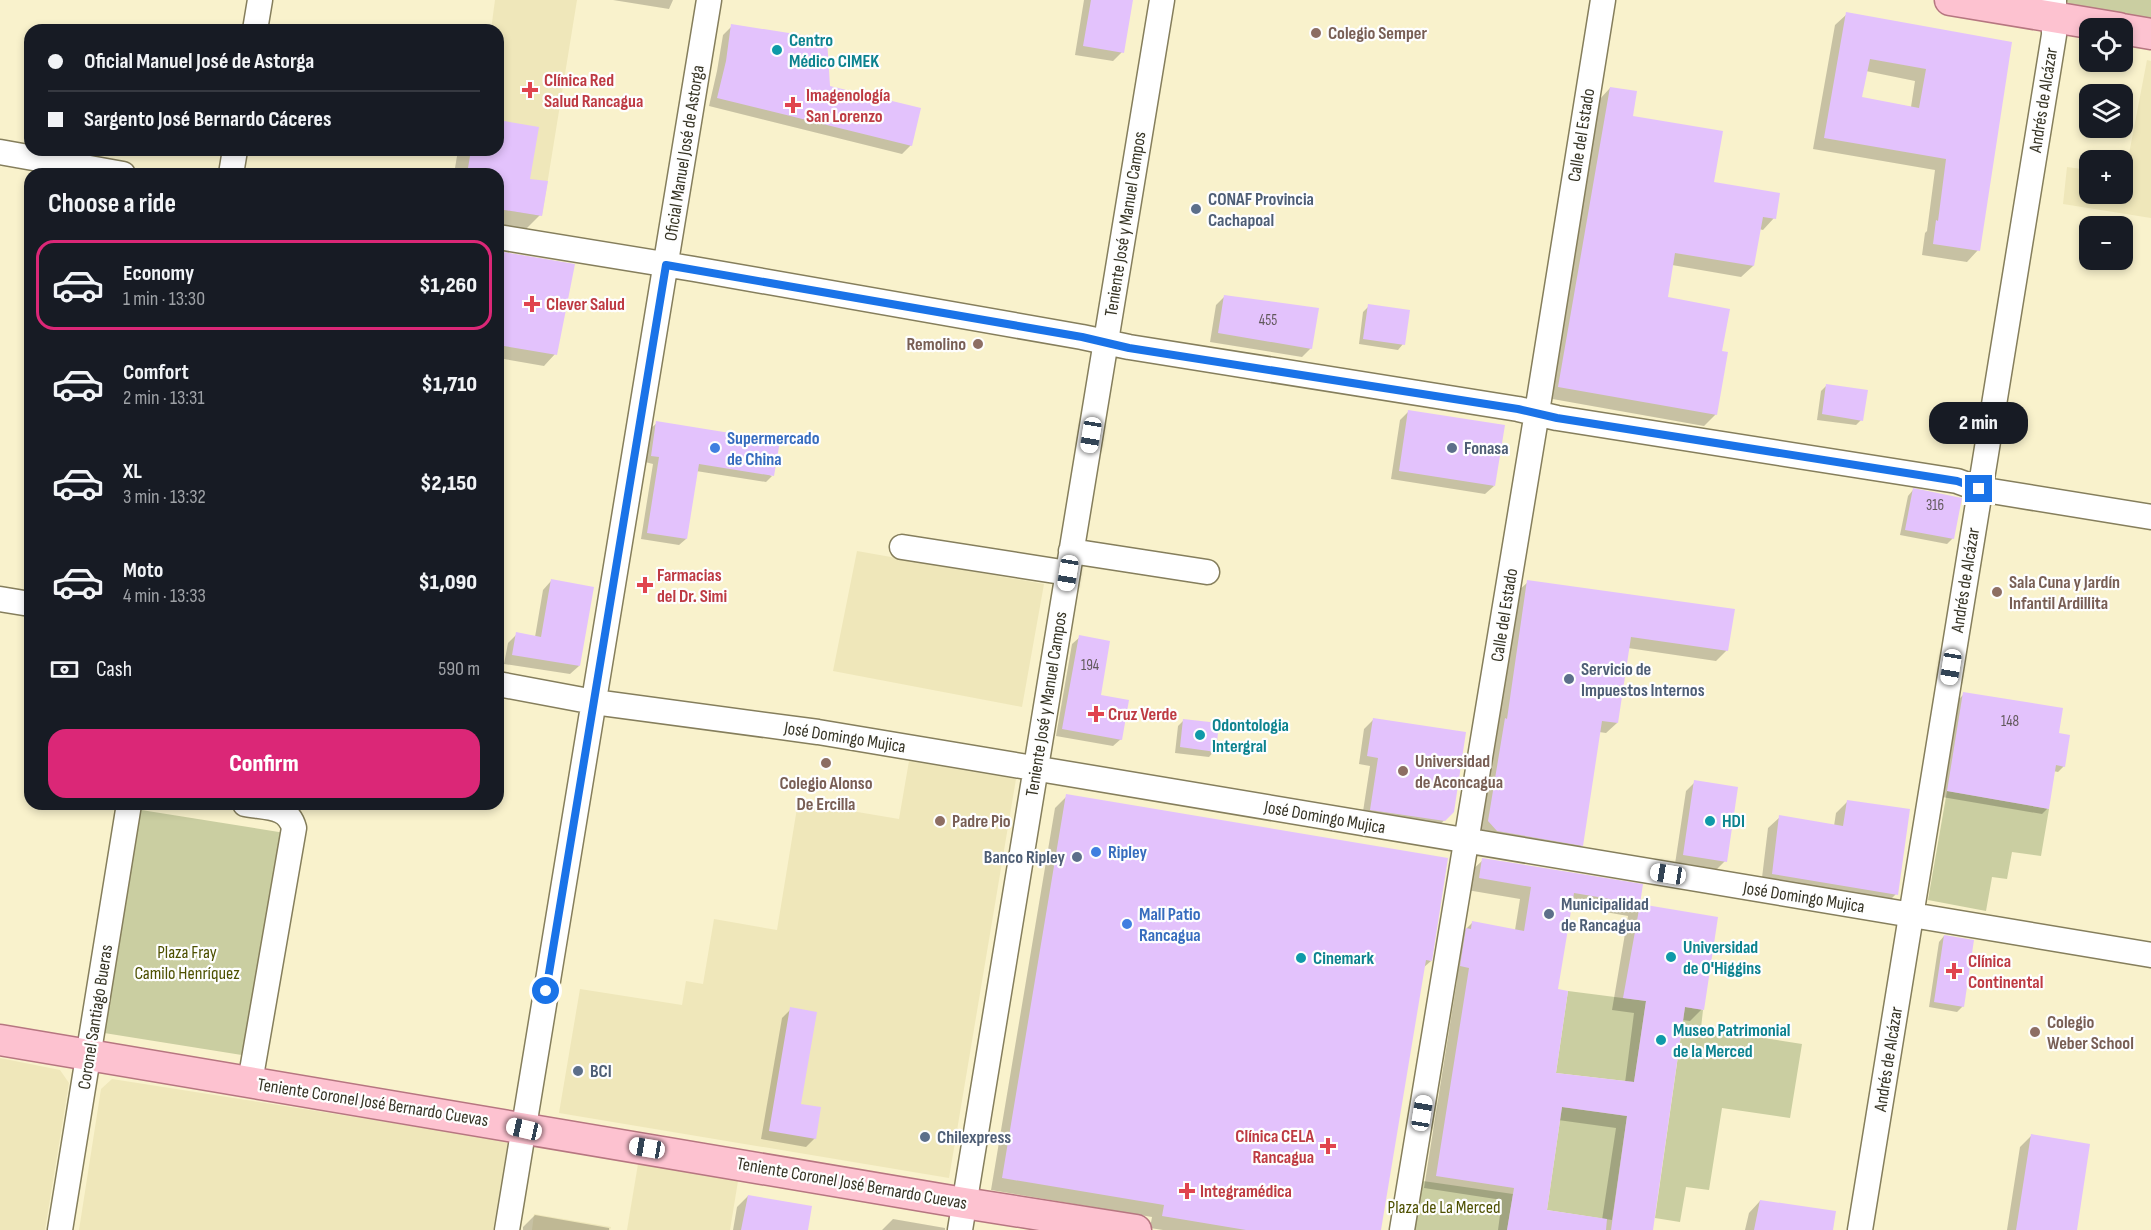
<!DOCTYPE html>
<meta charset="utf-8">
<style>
:root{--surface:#171b24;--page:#20242c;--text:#f1f3f6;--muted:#9ea1a6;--line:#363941;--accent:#db2777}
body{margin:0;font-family:"Sofia Sans Condensed",sans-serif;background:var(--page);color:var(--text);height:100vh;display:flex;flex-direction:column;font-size:22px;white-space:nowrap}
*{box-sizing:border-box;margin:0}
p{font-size:20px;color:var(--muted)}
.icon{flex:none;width:33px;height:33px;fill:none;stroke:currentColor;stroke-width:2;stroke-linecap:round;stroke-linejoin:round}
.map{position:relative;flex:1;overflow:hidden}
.sheet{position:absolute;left:24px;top:168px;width:480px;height:642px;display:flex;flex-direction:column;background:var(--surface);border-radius:18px;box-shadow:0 3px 9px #0003}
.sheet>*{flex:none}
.top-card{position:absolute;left:24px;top:24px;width:480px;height:132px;border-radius:18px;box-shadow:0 3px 9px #0003;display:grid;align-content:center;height:132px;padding:0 24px;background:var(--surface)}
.controls{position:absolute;left:2079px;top:18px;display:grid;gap:12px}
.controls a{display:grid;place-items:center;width:54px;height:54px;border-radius:12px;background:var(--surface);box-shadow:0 3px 9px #0003;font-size:30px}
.end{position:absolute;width:27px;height:27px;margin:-14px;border:8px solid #1a73e8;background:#fff;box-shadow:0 0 0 3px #fff}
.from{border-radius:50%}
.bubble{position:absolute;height:42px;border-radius:18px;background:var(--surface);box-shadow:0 3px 9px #0003;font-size:20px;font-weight:800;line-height:42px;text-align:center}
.car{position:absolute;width:18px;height:36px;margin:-18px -9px;border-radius:8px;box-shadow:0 0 4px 2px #0007;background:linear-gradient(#fff 24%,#345 0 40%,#fff 0 76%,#345 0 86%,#fff 0)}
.top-card b{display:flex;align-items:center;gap:21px;height:57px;font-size:22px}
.top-card b+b{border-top:2px solid var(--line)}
.top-card i{width:15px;height:15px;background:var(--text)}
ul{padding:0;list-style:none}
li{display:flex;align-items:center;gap:18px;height:90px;margin:0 12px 9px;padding:0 12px;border:3px solid transparent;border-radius:18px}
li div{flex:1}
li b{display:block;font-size:22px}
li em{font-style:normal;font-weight:800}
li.active{border-color:var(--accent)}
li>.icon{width:54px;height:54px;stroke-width:1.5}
h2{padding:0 24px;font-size:27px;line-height:72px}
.pay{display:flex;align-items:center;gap:15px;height:66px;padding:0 24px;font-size:22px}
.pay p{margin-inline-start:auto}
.button{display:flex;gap:12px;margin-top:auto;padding:12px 24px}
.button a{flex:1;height:69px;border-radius:18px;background:var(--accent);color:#fff;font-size:24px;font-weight:800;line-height:69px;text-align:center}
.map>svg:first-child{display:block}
</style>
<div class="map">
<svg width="2151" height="1230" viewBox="0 0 2151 1230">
<rect width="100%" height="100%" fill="#f9f2cc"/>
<path fill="#efe7ba" d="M 495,0 L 577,0 L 542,216 L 498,209 L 498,174 L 467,174 L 498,150 L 498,30 L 491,30 Z
M 2147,60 L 2151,61 L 2151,218 L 2063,204 L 2067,167 L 2089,170 L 2090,194 L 2122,194 L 2123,175 L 2125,175 Z
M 857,551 L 1044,584 L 1022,707 L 833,671 Z
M 909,761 L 1016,779 L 949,1178 L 559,1113 L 580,989 L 682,1005 L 686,981 L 703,984 L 714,919 L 777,930 L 798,802 L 899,819 Z
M 0,1058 L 60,1070 L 69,1083 L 45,1230 L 0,1230 Z
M 112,1079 L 508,1141 L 493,1230 L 79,1230 L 101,1089 Z
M 638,1164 L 738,1181 L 730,1230 L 627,1230 Z
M 534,1214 L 611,1227 L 610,1230 L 532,1230 Z"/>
<path fill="#cacea1" d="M 2066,0 L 2151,0 L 2151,25 L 2071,6 Z
M 1947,791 L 2049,809 L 2041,856 L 2012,852 L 2007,879 L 1992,877 L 1986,911 L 1928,900 Z
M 135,809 L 285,833 L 248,1056 L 98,1032 Z
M 1568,991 L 1646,1001 L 1634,1082 L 1556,1073 Z
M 1685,1007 L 1703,1010 L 1701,1028 L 1802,1044 L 1790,1118 L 1722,1108 L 1709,1190 L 1686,1187 L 1680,1222 L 1655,1218 Z
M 1562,1107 L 1627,1116 L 1612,1220 L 1547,1210 Z
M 1423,1181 L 1513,1194 L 1507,1230 L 1415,1230 Z"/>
<path fill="#0003" fill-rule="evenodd" d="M 613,0 L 673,0 L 669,9 Z
M 1084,0 L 1131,0 L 1122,52 L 1113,61 L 1075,55 Z
M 1847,14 L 2011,43 L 1978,250 L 1967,262 L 1922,255 L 1925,233 L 1927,231 L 1935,170 L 1813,149 L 1835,25 ZM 1866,71 L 1915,81 L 1911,107 L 1861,98 Z
M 732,26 L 829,87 L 911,145 L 902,154 L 709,106 L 717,71 L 723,35 Z
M 1610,88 L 1631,117 L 1713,183 L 1774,218 L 1763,230 L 1759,229 L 1753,266 L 1741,277 L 1672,265 L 1666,299 L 1720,353 L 1716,414 L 1704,426 L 1547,398 L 1599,100 Z
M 498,122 L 529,180 L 540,215 L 523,232 L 498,228 L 498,174 L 454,174 L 458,150 L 498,150 Z
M 498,253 L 555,354 L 544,366 L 498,358 Z
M 1225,296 L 1311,348 L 1302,357 L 1210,342 L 1216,305 Z
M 1369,306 L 1403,344 L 1398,350 L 1359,344 L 1363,312 Z
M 1827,385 L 1861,420 L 1856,425 L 1817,420 L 1821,391 Z
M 1409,411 L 1494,486 L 1485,494 L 1391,479 L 1400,420 Z
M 657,423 L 772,476 L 766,482 L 696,471 L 686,539 L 679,545 L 641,539 L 653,464 L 645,462 L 650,429 Z
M 1913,490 L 1953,538 L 1947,544 L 1900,535 L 1908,496 Z
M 551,581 L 579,666 L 570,674 L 504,664 L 508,643 L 517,634 L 535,637 L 543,590 Z
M 1528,582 L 1727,650 L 1716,661 L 1628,648 L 1617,723 L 1606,733 L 1599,732 L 1582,845 L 1571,855 L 1478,832 L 1495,730 L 1498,727 L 1517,592 Z
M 1080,637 L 1099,696 L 1121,739 L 1113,746 L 1056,736 L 1072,644 Z
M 1964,694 L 2057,734 L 2064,766 L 2058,772 L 2053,771 L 2048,808 L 2042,814 L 1942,797 L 1958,700 Z
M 1184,720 L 1214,751 L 1209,757 L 1175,753 L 1178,726 Z
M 1373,720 L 1453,812 L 1435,829 L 1362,818 L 1370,766 L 1359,764 L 1364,729 Z
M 1695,782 L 1725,861 L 1716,870 L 1675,864 L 1686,791 Z
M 1067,796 L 1431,961 L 1423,968 L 1380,1230 L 1163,1230 L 1150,1228 L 1152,1217 L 991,1190 L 1055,808 Z
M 1848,801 L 1896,894 L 1884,906 L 1761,886 L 1768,828 L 1780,817 L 1834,826 L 1836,813 Z
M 1483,860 L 1641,886 L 1638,906 L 1716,918 L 1702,1009 L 1690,1021 L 1682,1020 L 1652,1230 L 1498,1230 L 1502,1200 L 1424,1188 L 1457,980 L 1448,978 L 1460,935 L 1472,923 L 1515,930 L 1520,899 L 1467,890 L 1470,872 ZM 1571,906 L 1628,916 L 1612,1010 L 1634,1013 L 1625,1083 L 1555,1074 L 1556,990 ZM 1558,1120 L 1616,1128 L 1602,1220 L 1545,1211 Z
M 1944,936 L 1963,1006 L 1957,1012 L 1929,1007 L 1939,942 Z
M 791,1009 L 800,1106 L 815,1138 L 806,1147 L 761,1139 L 782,1018 Z
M 2032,1135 L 2075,1230 L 2007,1230 L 2020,1147 Z
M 748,1196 L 807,1230 L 733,1230 L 737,1207 Z
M 1760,1201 L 1832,1230 L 1745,1230 L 1749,1213 Z
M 535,1215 L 609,1228 L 609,1230 L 523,1230 L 523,1227 Z
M 893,1219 L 945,1228 L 945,1230 L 882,1230 Z"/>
<path fill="#e3c2fc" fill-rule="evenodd" d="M 1091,0 L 1133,0 L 1124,53 L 1083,46 Z
M 1846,12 L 2012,42 L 1980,251 L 1933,244 L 1936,220 L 1938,221 L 1946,159 L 1824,138 ZM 1870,59 L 1926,69 L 1919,108 L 1862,97 Z
M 731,24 L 827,39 L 830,86 L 921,108 L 912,146 L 717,98 L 726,61 Z
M 1610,87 L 1637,91 L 1633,116 L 1723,131 L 1714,182 L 1780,193 L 1776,219 L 1763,217 L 1754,266 L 1675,253 L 1668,297 L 1730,309 L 1722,351 L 1728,352 L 1717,415 L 1558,387 Z
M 498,120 L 539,127 L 530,179 L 548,181 L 542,216 L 498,209 L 498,174 L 467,174 L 471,150 L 498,150 Z
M 498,251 L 575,264 L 557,355 L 498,345 Z
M 1224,295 L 1319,308 L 1312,349 L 1218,333 Z
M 1368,304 L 1410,310 L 1405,345 L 1363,339 Z
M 1826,384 L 1868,390 L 1863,421 L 1822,414 Z
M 1408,410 L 1505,425 L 1495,486 L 1399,471 Z
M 656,421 L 780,441 L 774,476 L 699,464 L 687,539 L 647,533 L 659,457 L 651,456 Z
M 1913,488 L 1962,498 L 1954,539 L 1905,530 Z
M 551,579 L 594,587 L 580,666 L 512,655 L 516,632 L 541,637 Z
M 1527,580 L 1735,609 L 1728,651 L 1631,637 L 1618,723 L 1602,721 L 1583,846 L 1497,831 L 1488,821 L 1505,718 L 1507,719 Z
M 1079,635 L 1110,641 L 1101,695 L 1129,700 L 1122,740 L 1062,729 Z
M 1963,692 L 2063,708 L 2059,733 L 2070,735 L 2065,767 L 2056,765 L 2049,809 L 1947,791 Z
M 1373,718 L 1466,732 L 1454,812 L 1445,821 L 1370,810 L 1378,758 L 1367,756 Z
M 1183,719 L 1219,723 L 1216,752 L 1180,747 Z
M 1694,780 L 1738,787 L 1727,862 L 1683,855 Z
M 1066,794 L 1448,858 L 1432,961 L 1426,960 L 1381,1230 L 1246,1230 L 1162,1216 L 1164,1205 L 1002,1178 Z
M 1847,800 L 1910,809 L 1898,895 L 1772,874 L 1779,815 L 1843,826 Z
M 1482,858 L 1643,884 L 1640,904 L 1718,917 L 1704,1010 L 1685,1007 L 1653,1230 L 1611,1230 L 1627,1116 L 1562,1107 L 1547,1210 L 1607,1219 L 1606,1230 L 1507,1230 L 1514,1188 L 1436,1176 L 1469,968 L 1460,966 L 1466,928 L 1471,929 L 1472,921 L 1524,931 L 1531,887 L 1479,878 ZM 1574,893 L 1640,904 L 1623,998 L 1646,1001 L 1634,1082 L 1556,1073 L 1568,991 L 1558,989 Z
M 1944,935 L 1974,940 L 1964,1007 L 1934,1002 Z
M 790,1007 L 817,1012 L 801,1104 L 821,1107 L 816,1139 L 769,1131 Z
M 2031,1134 L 2090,1144 L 2077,1230 L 2016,1230 Z
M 748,1195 L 812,1206 L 808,1230 L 741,1230 Z
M 1760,1200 L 1836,1211 L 1833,1230 L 1754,1230 Z"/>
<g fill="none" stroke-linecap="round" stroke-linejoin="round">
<defs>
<path id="minor" d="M 255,30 L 260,0
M 0,152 L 123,174
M 231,174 L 235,150
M 498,237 L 694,269 L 1082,337 L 1129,347 L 1518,409 L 1557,418 L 1957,481 L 1979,489 L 2151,517
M 902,547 L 1068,573
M 1071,551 L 1207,572
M 0,599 L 30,604
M 498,684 L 594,702 L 818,732 L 2151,955
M 245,804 C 266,808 288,805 294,828 L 250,1082
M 60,1230 L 129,804
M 507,1230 L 709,0
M 960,1230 L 1162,0
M 1402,1230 L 1537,412 L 1603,0
M 1860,1230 L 2054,35 L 2054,0"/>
<path id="major" d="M 1950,0 L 2119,28
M 2122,29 L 2151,34
M 0,1040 L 964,1203 L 1136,1230"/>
</defs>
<use href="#minor" stroke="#857e5c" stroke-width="27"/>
<use href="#major" stroke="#b67680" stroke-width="33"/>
<use href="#minor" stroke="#fff" stroke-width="24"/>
<use href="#major" stroke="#fdc2d0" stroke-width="30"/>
</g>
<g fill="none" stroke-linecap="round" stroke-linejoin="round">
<path stroke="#1a73e8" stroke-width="8" d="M 546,991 L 666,265 L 1082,337 L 1129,348 L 1518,409 L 1557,418 L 1957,481 L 1979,489"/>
</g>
<g fill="#8d6e63" stroke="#fefefe" stroke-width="2">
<circle cx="1316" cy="33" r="6"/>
<circle cx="978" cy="344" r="6"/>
<circle cx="1997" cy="592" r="6"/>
<circle cx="826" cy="763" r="6"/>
<circle cx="1403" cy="771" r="6"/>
<circle cx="940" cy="821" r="6"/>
<circle cx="2035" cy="1032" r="6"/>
</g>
<g fill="#0f9aa8" stroke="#fefefe" stroke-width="2">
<circle cx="777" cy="50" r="6"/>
<circle cx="1200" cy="735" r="6"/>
<circle cx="1710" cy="821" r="6"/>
<circle cx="1671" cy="957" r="6"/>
<circle cx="1301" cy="958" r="6"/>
<circle cx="1661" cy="1040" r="6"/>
</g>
<g fill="#e0444e" stroke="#fefefe" stroke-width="2">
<path d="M527 81h6v6h6v6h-6v6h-6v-6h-6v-6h6z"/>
<path d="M790 96h6v6h6v6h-6v6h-6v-6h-6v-6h6z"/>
<path d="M529 295h6v6h6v6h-6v6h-6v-6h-6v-6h6z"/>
<path d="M642 576h6v6h6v6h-6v6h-6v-6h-6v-6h6z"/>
<path d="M1093 705h6v6h6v6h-6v6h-6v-6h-6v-6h6z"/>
<path d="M1951 962h6v6h6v6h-6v6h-6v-6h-6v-6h6z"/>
<path d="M1325 1137h6v6h6v6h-6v6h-6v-6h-6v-6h6z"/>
<path d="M1184 1182h6v6h6v6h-6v6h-6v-6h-6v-6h6z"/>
</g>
<g fill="#5c6f8a" stroke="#fefefe" stroke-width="2">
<circle cx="1196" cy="209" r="6"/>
<circle cx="1452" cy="448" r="6"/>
<circle cx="1569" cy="679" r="6"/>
<circle cx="1077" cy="857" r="6"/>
<circle cx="1549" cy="914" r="6"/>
<circle cx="578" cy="1071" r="6"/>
<circle cx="925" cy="1137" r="6"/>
</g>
<g fill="#3f7fe0" stroke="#fefefe" stroke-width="2">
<circle cx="715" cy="448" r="6"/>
<circle cx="1096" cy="852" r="6"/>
<circle cx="1127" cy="924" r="6"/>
</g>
<g text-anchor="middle" stroke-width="4.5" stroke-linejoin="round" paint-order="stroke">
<g font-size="15" fill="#61585b">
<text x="1268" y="325">455</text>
<text x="1935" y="510">316</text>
<text x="1090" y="670">194</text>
<text x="2010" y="726">148</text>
</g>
<g font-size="18" font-weight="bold" fill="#785e54" stroke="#fefefe" text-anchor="start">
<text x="1328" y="39">Colegio Semper</text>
<text x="966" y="350" text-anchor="end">Remolino</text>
<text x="2009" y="588">Sala Cuna y Jardín<tspan x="2009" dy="21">Infantil Ardillita</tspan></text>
<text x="1415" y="767">Universidad<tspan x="1415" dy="21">de Aconcagua</tspan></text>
<text x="826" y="789" text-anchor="middle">Colegio Alonso<tspan x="826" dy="21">De Ercilla</tspan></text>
<text x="952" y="827">Padre Pio</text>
<text x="2047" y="1028">Colegio<tspan x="2047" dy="21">Weber School</tspan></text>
</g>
<g font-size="18" font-weight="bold" fill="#0d838f" stroke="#fefefe" text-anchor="start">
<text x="789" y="46">Centro<tspan x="789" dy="21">Médico CIMEK</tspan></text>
<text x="1212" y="731">Odontologia<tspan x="1212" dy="21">Intergral</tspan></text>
<text x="1722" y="827">HDI</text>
<text x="1683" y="953">Universidad<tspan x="1683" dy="21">de O'Higgins</tspan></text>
<text x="1313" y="964">Cinemark</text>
<text x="1673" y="1036">Museo Patrimonial<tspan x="1673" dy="21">de la Merced</tspan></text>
</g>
<g font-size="18" font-weight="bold" fill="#be3a42" stroke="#fefefe" text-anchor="start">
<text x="544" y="86">Clínica Red<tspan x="544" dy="21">Salud Rancagua</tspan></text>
<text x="806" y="101">Imagenología<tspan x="806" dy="21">San Lorenzo</tspan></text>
<text x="546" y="310">Clever Salud</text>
<text x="657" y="581">Farmacias<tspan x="657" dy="21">del Dr. Simi</tspan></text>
<text x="1108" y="720">Cruz Verde</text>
<text x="1968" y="967">Clínica<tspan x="1968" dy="21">Continental</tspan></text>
<text x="1314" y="1142" text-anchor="end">Clínica CELA<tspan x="1314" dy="21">Rancagua</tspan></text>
<text x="1200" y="1197">Integramédica</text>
</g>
<g font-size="18" fill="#363425" stroke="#fefefe">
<text transform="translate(2043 100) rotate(-81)" y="6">Andrés de Alcázar</text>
<text transform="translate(1581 135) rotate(-81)" y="6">Calle del Estado</text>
<text transform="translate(684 153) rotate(-81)" y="6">Oficial Manuel José de Astorga</text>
<text transform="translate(1125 224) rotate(-81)" y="6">Teniente José y Manuel Campos</text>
<text transform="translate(1965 580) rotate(-81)" y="6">Andrés de Alcázar</text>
<text transform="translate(1504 615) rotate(-81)" y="6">Calle del Estado</text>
<text transform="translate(1046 704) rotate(-81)" y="6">Teniente José y Manuel Campos</text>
<text transform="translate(845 737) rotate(9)" y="6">José Domingo Mujica</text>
<text transform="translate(1325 817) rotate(10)" y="6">José Domingo Mujica</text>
<text transform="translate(1804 897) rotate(9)" y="6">José Domingo Mujica</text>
<text transform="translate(95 1017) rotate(-81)" y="6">Coronel Santiago Bueras</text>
<text transform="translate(1888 1059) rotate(-81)" y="6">Andrés de Alcázar</text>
<text transform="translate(373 1102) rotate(9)" y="6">Teniente Coronel José Bernardo Cuevas</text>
<text transform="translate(852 1183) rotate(10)" y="6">Teniente Coronel José Bernardo Cuevas</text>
</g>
<g font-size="18" font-weight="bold" fill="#4e5e75" stroke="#fefefe" text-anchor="start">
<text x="1208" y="205">CONAF Provincia<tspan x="1208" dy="21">Cachapoal</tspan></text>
<text x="1464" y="454">Fonasa</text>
<text x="1581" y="675">Servicio de<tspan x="1581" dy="21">Impuestos Internos</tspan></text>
<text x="1065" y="863" text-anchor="end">Banco Ripley</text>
<text x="1561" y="910">Municipalidad<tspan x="1561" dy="21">de Rancagua</tspan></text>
<text x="590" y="1077">BCI</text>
<text x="937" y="1143">Chilexpress</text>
</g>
<g font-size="18" font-weight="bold" fill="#366cbe" stroke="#fefefe" text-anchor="start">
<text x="727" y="444">Supermercado<tspan x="727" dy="21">de China</tspan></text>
<text x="1108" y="858">Ripley</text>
<text x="1139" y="920">Mall Patio<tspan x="1139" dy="21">Rancagua</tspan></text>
</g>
<g font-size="18" fill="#4e5000" stroke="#fefefe">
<text x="187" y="958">Plaza Fray<tspan x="187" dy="21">Camilo Henríquez</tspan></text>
<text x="1444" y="1213">Plaza de La Merced</text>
</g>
</g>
</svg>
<div class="controls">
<a><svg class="icon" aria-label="locate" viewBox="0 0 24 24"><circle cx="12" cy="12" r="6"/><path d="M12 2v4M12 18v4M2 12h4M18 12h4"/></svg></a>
<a><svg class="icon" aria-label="layers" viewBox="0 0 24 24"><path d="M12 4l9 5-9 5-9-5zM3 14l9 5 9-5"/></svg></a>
<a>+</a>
<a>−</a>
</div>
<i class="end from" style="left:546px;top:991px"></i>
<i class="end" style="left:1979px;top:489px"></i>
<div class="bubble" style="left:1929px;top:402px;width:99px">2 min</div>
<i class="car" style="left:1091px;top:435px;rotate:189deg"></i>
<i class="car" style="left:1068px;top:573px;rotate:189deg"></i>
<i class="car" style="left:1951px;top:667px;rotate:189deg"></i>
<i class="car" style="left:1668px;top:874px;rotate:279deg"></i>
<i class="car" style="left:1422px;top:1113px;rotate:9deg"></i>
<i class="car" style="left:524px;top:1129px;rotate:283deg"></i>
<i class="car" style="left:647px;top:1148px;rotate:280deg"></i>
<div class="top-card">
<b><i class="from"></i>Oficial Manuel José de Astorga</b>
<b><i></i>Sargento José Bernardo Cáceres</b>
</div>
<section class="sheet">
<h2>Choose a ride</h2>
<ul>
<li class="active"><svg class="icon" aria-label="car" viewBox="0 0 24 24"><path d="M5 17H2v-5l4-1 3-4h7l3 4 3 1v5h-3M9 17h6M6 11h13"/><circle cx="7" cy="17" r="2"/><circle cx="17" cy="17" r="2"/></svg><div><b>Economy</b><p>1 min · 13:30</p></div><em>$1,260</em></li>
<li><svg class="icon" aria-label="car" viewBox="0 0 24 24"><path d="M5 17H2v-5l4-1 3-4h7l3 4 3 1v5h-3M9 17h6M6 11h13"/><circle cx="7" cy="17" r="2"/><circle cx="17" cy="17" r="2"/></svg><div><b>Comfort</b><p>2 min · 13:31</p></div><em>$1,710</em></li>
<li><svg class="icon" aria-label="car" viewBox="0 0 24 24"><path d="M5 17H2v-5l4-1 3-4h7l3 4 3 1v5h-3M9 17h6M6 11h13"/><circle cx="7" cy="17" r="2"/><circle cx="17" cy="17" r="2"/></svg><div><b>XL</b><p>3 min · 13:32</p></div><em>$2,150</em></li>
<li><svg class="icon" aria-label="car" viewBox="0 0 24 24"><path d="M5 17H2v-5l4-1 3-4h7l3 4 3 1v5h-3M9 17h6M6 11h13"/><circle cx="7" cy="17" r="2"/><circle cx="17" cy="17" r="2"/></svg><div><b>Moto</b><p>4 min · 13:33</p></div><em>$1,090</em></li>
</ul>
<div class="pay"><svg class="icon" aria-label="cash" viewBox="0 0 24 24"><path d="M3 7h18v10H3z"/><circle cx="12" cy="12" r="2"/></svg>Cash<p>590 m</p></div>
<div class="button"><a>Confirm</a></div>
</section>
</div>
